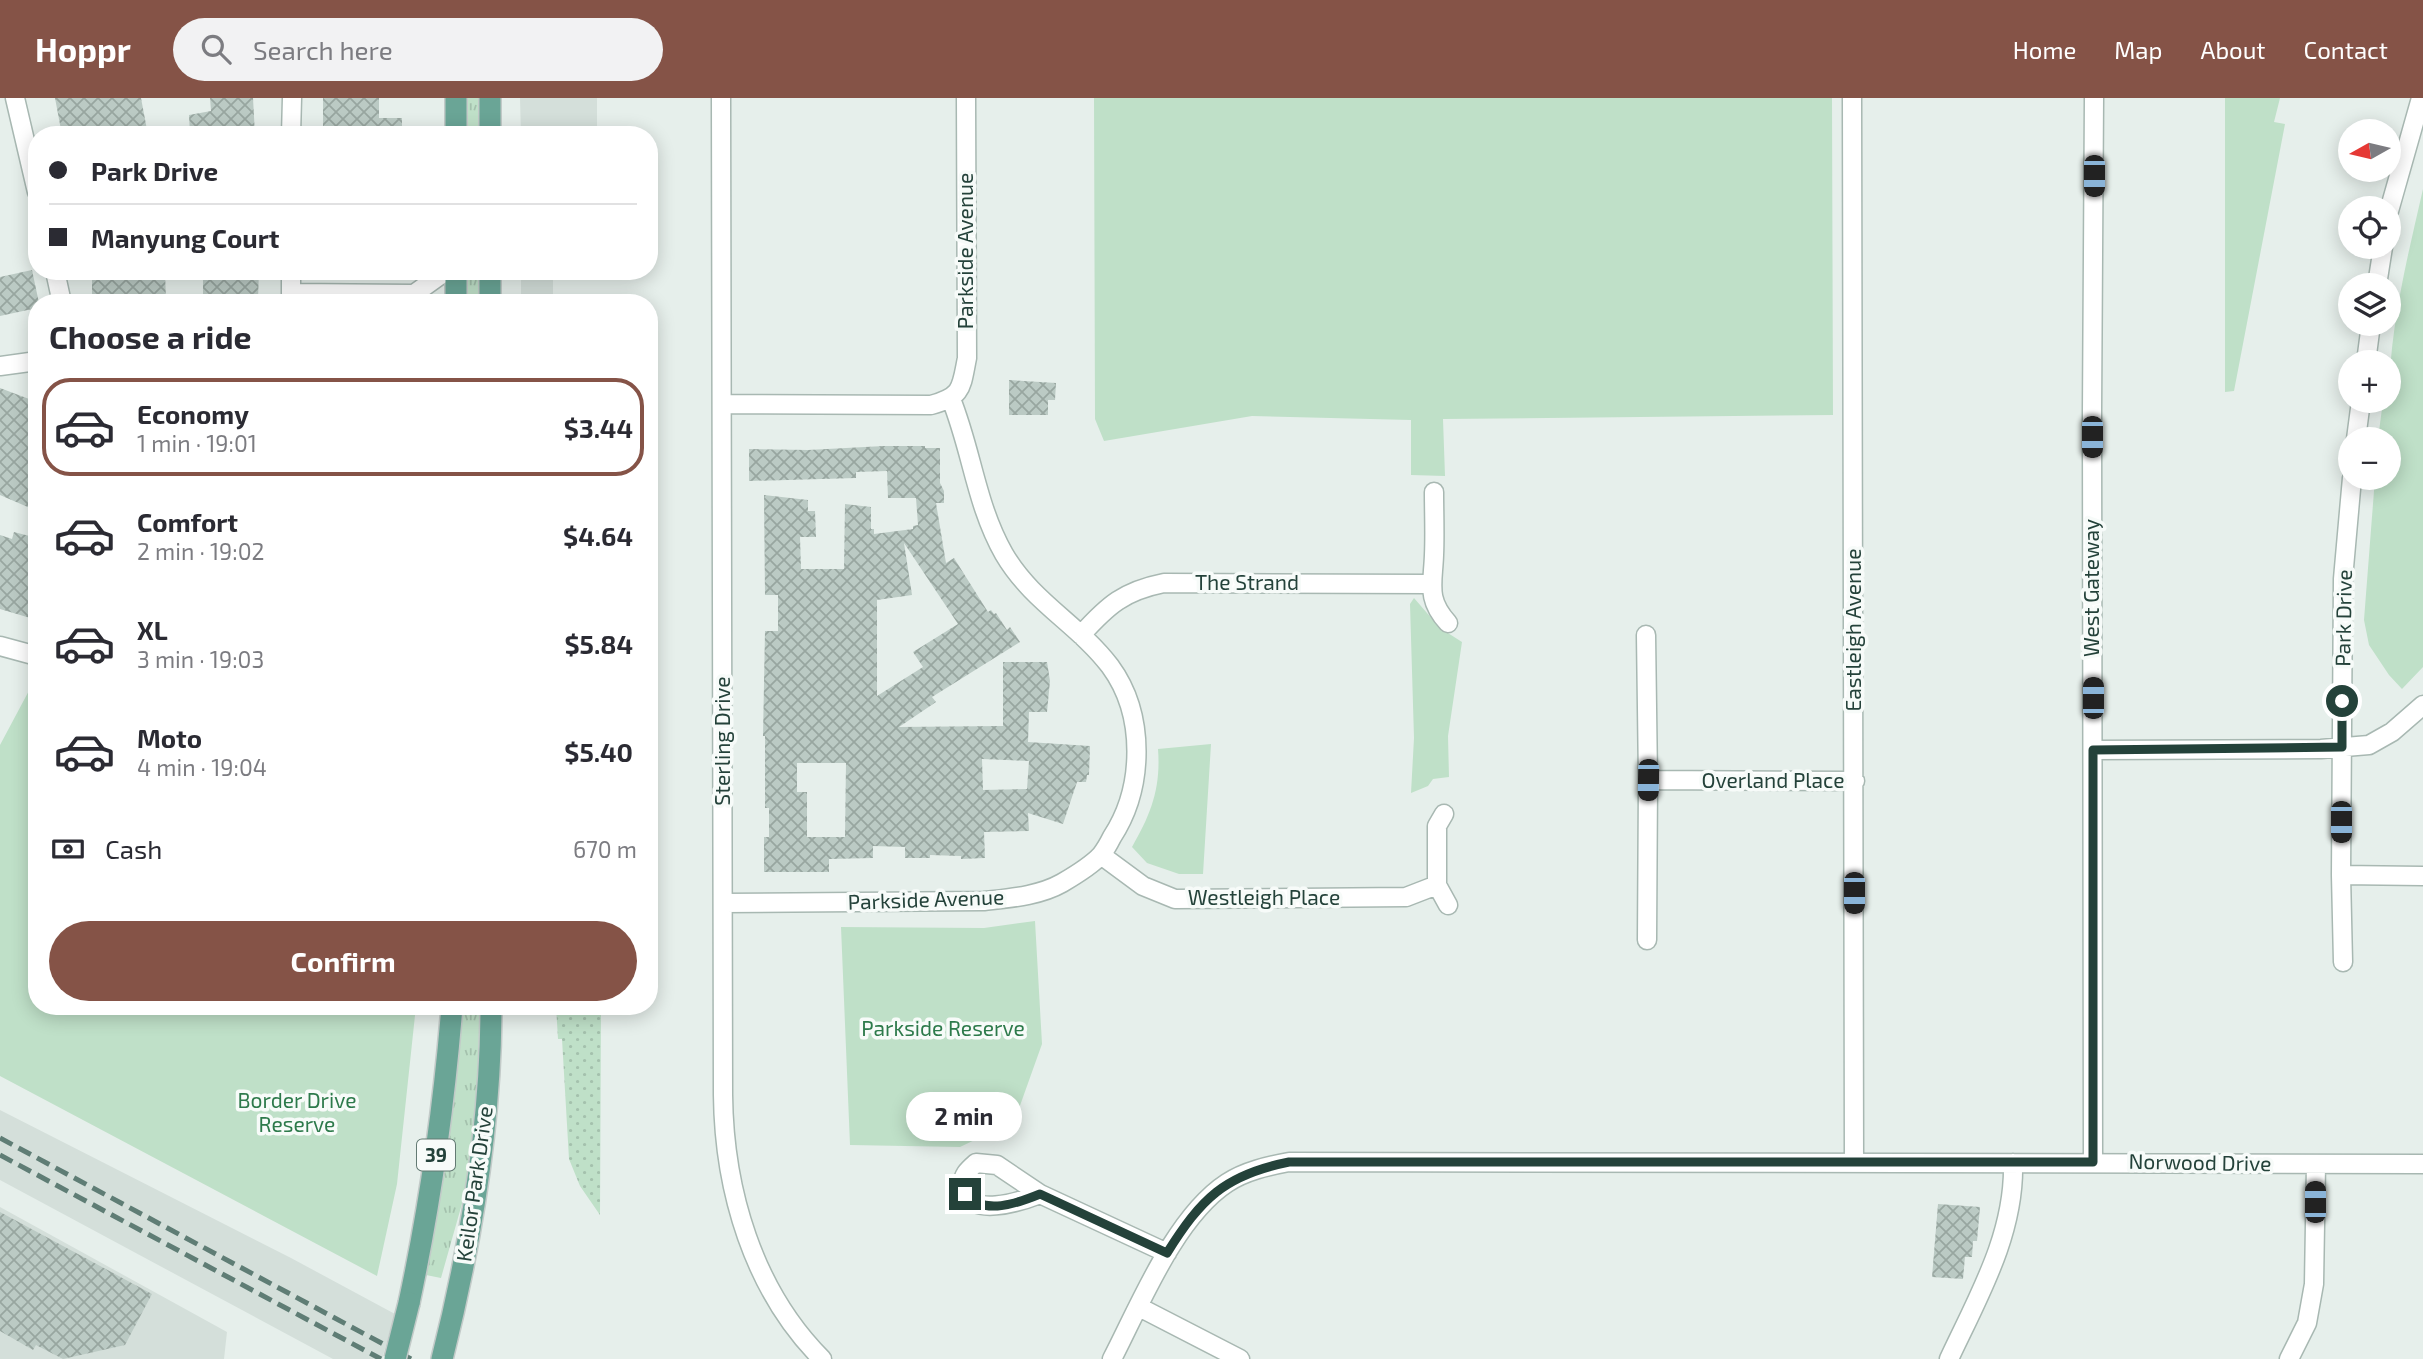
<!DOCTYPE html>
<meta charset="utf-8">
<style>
:root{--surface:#fff;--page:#f2f2f3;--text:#2b2b33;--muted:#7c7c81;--line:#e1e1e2;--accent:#855347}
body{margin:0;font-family:"Exo 2",sans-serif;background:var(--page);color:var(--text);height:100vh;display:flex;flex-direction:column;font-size:26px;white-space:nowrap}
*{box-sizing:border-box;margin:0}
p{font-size:23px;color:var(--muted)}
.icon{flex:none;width:38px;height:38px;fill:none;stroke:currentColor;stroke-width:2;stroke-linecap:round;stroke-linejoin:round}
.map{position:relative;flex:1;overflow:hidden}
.side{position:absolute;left:28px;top:196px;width:630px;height:721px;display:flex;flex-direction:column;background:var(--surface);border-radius:28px;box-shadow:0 4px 18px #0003}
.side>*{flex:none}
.guide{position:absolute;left:28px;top:28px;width:630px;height:154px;border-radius:28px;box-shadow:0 4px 18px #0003;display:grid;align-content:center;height:154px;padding:0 21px;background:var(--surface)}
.needle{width:46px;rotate:262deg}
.controls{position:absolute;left:2338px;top:21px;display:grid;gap:14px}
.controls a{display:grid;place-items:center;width:63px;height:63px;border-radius:50%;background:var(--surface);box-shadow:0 4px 18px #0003;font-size:35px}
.end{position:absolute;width:32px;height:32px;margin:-16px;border:9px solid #24423a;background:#fff;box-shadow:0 0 0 4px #fff}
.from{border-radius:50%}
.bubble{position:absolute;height:49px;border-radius:24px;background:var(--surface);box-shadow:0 4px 18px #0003;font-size:23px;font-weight:700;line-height:49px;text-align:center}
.car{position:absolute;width:21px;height:42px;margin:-21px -10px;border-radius:9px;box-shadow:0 0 5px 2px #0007;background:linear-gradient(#222 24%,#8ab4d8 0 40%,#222 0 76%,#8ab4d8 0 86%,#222 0)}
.guide b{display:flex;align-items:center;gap:24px;height:66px;font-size:26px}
.guide b+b{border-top:2px solid var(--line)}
.guide i{width:18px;height:18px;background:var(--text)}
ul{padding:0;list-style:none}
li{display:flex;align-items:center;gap:21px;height:98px;margin:0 14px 10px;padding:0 7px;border:4px solid transparent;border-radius:28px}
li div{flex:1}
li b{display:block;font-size:26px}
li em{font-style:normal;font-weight:700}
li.active{border-color:var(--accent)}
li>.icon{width:63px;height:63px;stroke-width:1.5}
h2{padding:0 21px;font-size:32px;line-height:84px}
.pay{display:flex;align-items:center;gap:18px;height:77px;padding:0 21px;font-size:26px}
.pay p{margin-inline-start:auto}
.primary-button{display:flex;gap:14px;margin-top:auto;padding:14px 21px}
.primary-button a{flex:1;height:80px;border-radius:42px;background:var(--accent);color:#fff;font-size:28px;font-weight:700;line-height:80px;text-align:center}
header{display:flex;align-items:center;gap:42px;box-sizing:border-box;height:98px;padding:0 35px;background:var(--accent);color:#fff}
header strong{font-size:33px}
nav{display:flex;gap:38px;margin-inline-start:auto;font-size:24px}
.search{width:490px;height:63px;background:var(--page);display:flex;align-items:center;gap:18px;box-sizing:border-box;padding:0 24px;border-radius:38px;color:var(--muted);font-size:26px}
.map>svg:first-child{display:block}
</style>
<header>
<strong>Hoppr</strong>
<div class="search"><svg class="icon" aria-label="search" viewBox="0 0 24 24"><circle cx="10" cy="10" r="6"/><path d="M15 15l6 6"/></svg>Search here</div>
<nav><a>Home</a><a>Map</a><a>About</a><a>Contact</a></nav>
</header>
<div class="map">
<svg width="2423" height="1261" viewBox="0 0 2423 1261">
<defs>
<pattern id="grass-tufts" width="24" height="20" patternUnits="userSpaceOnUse" patternTransform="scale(1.75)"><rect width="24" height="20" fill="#bfe0c8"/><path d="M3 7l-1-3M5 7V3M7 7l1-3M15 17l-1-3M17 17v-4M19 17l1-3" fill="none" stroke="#a4c1ad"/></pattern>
<pattern id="garden-dots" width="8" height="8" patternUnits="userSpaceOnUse" patternTransform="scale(1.75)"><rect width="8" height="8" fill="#bfe0c8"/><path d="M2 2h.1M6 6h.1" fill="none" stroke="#a4c1ad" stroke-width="1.8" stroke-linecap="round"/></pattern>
<pattern id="building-cross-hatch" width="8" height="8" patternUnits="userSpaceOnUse" patternTransform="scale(1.75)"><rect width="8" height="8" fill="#bbcac4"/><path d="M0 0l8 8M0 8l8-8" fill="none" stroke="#98a6a0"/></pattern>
</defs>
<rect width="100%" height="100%" fill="#e6efeb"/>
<path fill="#d4dfda" d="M 520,0 L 597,0 L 597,37 L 521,37 Z
M 521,173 L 553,173 L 553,205 L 521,205 Z
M 0,1012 L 291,1160 L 395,1216 L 382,1261 L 333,1261 L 0,1082 Z
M 0,1109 L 227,1234 L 224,1261 L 0,1261 Z"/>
<path fill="url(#grass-tufts)" d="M 467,0 L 480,0 L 480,37 L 467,37 Z
M 467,173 L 479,173 L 479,205 L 468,205 Z
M 463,908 L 480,908 L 477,987 L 467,1088 L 441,1180 L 426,1177 L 450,1034 Z"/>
<path fill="#bfe0c8" d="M 1094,0 L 1832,0 L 1833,317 L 1443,321 L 1445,378 L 1411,377 L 1411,322 L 1252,318 L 1104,343 L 1095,321 Z
M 2225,0 L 2280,0 L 2274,24 L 2285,26 L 2234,293 L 2225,294 Z
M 2423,91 L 2423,569 L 2402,591 L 2389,577 L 2369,547 L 2364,522 L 2375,380 L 2389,380 L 2389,341 L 2378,341 L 2383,303 L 2389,303 C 2389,232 2407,161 2423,91 Z
M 1414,500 L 1440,530 L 1462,544 L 1448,638 L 1449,679 L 1433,681 L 1428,688 L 1411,695 L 1414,640 L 1410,506 Z
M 32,587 L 37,588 L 37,908 L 416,908 L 397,1086 L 377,1178 L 0,978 L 0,647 Z
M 1211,646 L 1203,776 L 1179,776 L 1147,765 L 1132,749 C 1151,716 1161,690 1158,651 Z
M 1035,823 L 1042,946 L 1008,1041 L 983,1038 L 960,1049 L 850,1047 L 841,829 L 984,830 Z"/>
<path fill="url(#garden-dots)" d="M 556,908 L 601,908 L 600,1117 L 580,1088 L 569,1061 L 562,941 L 558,941 Z"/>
<path fill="url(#building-cross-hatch)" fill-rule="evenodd" d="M 55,0 L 141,0 L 148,37 L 62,37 Z
M 210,0 L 253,0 L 255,37 L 190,37 L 189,17 L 211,13 Z
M 323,0 L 379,0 L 379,20 L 402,20 L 402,37 L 323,37 Z
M 32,172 L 39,205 L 37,205 L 37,210 L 0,218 L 0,179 Z
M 92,173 L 165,173 L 166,202 L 92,202 Z
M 203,173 L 259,173 L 258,201 L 203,202 Z
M 1009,282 L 1056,285 L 1055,302 L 1048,302 L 1048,317 L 1009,317 Z
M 0,290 L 37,304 L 37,413 L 0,397 Z
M 884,348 L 925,348 L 925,350 L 940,350 L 940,385 L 944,393 L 944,405 L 936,405 L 946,465 L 954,460 L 988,514 L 991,512 L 994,516 L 996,515 L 1007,532 L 1010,529 L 1020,544 L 932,599 L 936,604 L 899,629 L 1003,628 L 1003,564 L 1047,564 L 1050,583 L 1047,614 L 1029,614 L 1028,644 L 1090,648 L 1089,677 L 1087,677 L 1086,684 L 1077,684 L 1063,726 L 1028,715 L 1029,733 L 984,734 L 985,760 L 961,761 L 961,758 L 930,757 L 930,760 L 905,760 L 905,749 L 873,748 L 873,760 L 829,761 L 829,774 L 764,774 L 764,739 L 769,739 L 769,710 L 765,710 L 765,638 L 763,638 L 765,533 L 778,533 L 778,497 L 765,497 L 764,397 L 808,402 L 808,413 L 815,413 L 816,439 L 800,439 L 801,471 L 844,471 L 845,406 L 871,409 L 871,431 L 874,431 L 874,436 L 913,431 L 913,428 L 918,427 L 916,400 L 888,400 L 887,373 L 856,374 L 856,380 L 749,383 L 749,351 L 808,352 ZM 904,445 L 958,526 L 913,554 L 923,569 L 877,598 L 877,502 L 912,497 ZM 982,661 L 1029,663 L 1027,691 L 983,692 ZM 797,665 L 846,665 L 845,739 L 807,739 L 807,694 L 797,694 Z
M 14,434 L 37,440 L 37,522 L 0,511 L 0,437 L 12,441 Z
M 1938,1106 L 1980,1109 L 1977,1143 L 1973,1143 L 1972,1159 L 1965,1159 L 1963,1181 L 1932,1179 Z
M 0,1114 L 152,1196 L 125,1247 L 63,1261 L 36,1247 L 33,1252 L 0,1233 Z"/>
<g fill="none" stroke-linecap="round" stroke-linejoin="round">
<defs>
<path id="street" d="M 15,0 L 37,94
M 721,0 L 723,997 C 724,1092 753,1192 822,1261
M 1852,0 L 1854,1064
M 291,37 L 292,0
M 2389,113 L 2421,0
M 55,173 L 62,205
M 291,173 L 291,205
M 2377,187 L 2383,149
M 291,195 L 414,196 L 446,173
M 2366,264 L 2371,226
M 0,268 L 37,263
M 722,306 L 931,307 C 963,298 961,290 967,260 L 966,0
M 2356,341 L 2361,303
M 1434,394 C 1434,415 1435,436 1434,457 C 1433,486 1426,501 1448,525
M 1081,537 C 1108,507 1124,493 1164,485 L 1430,486
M 1646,537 L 1648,682 L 1647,842
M 0,548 L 37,558
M 2093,652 L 2321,651 L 2369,647 L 2392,634 L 2423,607
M 1648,682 L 1855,683
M 1444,716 L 1437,728 L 1437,787 L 1448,807
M 1101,757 L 1143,788 L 1175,801 L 1406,799 L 1437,787
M 2341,777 L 2423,778
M 723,805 L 984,803 C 1010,800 1039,798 1062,785 C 1074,778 1091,768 1101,757 C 1105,752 1109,745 1112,739 C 1144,690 1146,617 1110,568 C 1078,526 1032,504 1004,456 C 976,407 972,353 951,301
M 2343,864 L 2341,777 L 2343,481 L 2352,380
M 2093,1064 L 2092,313 L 2094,0
M 1040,1096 C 1022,1103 966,1122 963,1088 C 962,1077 968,1072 976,1065 L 997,1067 L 1040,1096 L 1167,1155
M 1139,1209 L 1240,1261
M 1112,1261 C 1140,1207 1175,1119 1227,1085 C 1245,1073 1268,1068 1289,1064 L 2423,1066
M 1949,1261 C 1978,1199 2015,1136 2013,1065
M 2289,1261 L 2307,1225 L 2314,1186 L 2316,1066"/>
<path id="primary" d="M 490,0 L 490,37
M 456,37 L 456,0
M 456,173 L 456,205
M 490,173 L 490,205
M 409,1205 C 430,1107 444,1008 452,908
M 442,1261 C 471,1146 491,1027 491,908"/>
</defs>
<use href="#street" stroke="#a8b8b2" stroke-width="21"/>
<use href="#primary" stroke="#c2cac8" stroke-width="24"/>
<use href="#street" stroke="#fff" stroke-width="18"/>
<use href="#primary" stroke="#6aa596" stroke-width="21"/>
<path stroke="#5f7d75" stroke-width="5" stroke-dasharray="14 7" stroke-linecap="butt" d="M 0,1040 L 411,1261
M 0,1057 L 381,1261"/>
<defs>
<path id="primary-bridge" d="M 395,1261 L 409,1205"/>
</defs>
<use href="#primary-bridge" stroke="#c2cac8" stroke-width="24" stroke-linecap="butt"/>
<use href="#primary-bridge" stroke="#6aa596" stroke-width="21"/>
</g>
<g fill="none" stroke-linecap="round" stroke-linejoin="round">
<path stroke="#24423a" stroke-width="9" d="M 965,1096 C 984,1118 1018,1105 1040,1096 L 1167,1155 C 1201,1101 1224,1077 1289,1064 L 2093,1064 L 2093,652 L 2342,649 L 2342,603"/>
</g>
<g text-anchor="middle" stroke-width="7" stroke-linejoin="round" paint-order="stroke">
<rect fill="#f7fbf9" stroke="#637a73" stroke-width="2" x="417" y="1041.5" width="38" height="31" rx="5"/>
<g font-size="19" font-weight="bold" fill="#24423a">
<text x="436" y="1064">39</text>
</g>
<g font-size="21" fill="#24423a" stroke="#f7fbf9">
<text transform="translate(966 153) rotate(-90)" y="7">Parkside Avenue</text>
<text x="1247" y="492">The Strand</text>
<text transform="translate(2092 490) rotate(-90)" y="7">West Gateway</text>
<text transform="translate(2344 520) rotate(-89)" y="7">Park Drive</text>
<text transform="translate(1854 532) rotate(-90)" y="7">Eastleigh Avenue</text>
<text transform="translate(723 643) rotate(-90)" y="7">Sterling Drive</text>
<text x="1773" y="690">Overland Place</text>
<text x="1264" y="807">Westleigh Place</text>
<text transform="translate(926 802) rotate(-2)" y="7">Parkside Avenue</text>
<text transform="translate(2200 1065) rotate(1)" y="7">Norwood Drive</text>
<text transform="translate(475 1086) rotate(-82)" y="7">Keilor Park Drive</text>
</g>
<g font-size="21" fill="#2d7a4b" stroke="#f7fbf9">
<text x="943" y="938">Parkside Reserve</text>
<text x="297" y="1010">Border Drive<tspan x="297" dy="24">Reserve</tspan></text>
</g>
</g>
</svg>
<div class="controls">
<a><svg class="needle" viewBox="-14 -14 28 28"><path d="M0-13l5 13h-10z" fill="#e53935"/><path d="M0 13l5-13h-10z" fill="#7c7c81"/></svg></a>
<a><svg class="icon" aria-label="locate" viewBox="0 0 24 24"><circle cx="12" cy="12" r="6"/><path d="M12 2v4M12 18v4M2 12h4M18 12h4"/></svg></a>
<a><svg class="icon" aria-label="layers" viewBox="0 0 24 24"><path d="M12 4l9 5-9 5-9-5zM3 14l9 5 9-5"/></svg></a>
<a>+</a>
<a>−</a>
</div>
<i class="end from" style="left:2342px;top:603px"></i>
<i class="end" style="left:965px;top:1096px"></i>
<div class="bubble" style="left:906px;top:994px;width:116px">2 min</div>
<i class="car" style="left:2094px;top:78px;rotate:180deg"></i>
<i class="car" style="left:2092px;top:339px;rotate:180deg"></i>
<i class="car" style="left:2093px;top:600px;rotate:0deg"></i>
<i class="car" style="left:1648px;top:682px;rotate:181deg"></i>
<i class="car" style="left:2341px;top:724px;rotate:180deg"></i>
<i class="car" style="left:1854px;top:795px;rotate:180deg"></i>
<i class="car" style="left:2315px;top:1104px;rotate:0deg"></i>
<div class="guide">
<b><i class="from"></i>Park Drive</b>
<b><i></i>Manyung Court</b>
</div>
<section class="side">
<h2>Choose a ride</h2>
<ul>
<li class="active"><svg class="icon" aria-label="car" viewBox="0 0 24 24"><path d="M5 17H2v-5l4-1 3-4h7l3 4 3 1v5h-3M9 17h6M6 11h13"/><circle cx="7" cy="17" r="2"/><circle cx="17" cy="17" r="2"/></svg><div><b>Economy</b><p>1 min · 19:01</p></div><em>$3.44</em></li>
<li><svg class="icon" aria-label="car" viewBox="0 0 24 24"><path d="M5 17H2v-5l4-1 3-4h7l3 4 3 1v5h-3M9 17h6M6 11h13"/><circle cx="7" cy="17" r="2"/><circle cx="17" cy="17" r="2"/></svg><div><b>Comfort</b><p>2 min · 19:02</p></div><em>$4.64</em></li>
<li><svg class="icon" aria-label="car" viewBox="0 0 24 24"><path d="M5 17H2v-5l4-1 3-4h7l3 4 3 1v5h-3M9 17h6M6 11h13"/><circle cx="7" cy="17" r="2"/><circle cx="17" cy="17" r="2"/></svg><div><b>XL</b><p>3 min · 19:03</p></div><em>$5.84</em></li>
<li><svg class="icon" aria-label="car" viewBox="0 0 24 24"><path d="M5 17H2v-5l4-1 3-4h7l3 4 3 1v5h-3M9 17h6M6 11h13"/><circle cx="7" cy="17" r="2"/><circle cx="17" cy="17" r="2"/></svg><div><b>Moto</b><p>4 min · 19:04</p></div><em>$5.40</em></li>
</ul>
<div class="pay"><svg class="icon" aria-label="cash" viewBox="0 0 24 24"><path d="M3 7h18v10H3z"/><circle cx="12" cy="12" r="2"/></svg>Cash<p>670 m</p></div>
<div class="primary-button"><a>Confirm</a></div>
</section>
</div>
